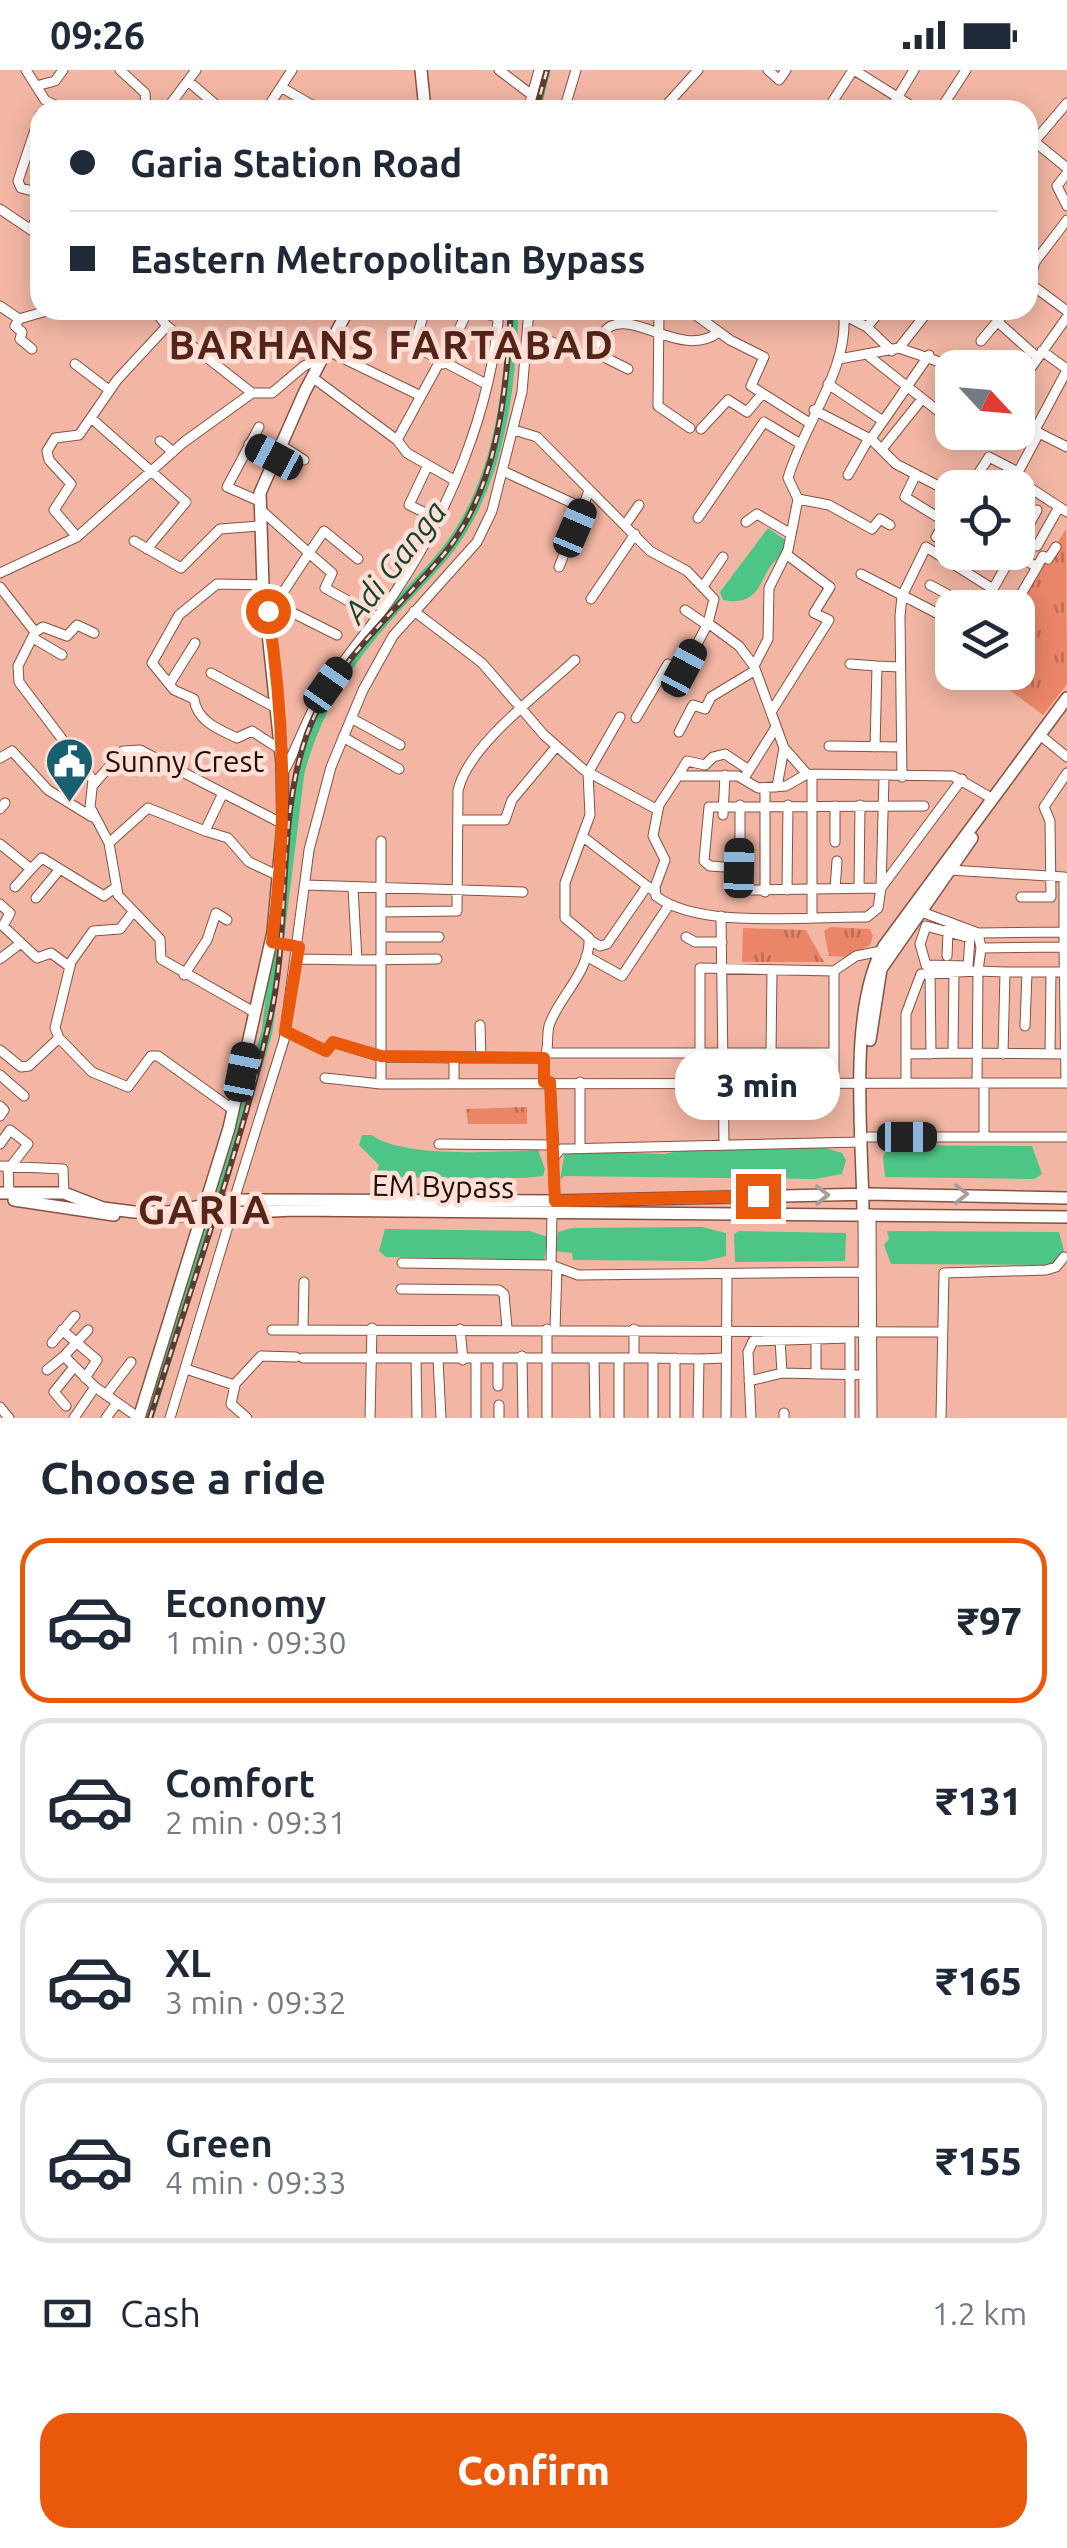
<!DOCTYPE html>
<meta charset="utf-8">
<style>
:root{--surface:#fff;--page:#f2f2f3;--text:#1f2937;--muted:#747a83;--line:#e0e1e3;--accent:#ea580c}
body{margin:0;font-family:Ubuntu,sans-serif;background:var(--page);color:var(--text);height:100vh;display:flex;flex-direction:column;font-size:38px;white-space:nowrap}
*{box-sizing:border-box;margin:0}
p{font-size:32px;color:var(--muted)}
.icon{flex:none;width:55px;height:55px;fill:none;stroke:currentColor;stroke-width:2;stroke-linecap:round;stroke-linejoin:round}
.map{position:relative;height:1348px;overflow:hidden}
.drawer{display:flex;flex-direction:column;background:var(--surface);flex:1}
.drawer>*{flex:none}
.guide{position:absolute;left:30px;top:30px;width:1008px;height:220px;border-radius:30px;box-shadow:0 5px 25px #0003;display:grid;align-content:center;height:220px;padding:0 40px;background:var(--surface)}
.needle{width:65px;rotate:116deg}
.fabs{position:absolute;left:935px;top:280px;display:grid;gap:20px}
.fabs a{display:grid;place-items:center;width:100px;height:100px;border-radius:20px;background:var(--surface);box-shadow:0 5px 25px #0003;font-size:50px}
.end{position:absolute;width:45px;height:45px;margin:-22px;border:12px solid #ea580c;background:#fff;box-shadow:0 0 0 5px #fff}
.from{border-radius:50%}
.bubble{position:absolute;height:70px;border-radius:30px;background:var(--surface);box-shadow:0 5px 25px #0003;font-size:32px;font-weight:800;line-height:70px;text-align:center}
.car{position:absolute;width:30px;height:60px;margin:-30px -15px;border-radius:12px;box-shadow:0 0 8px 2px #0007;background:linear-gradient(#222 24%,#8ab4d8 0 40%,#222 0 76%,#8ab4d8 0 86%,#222 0)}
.guide b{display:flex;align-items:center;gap:35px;height:95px;font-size:38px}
.guide b+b{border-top:2px solid var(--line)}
.guide i{width:25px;height:25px;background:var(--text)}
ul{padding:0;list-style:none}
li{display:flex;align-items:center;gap:30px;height:165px;margin:0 20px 15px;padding:0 20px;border:5px solid var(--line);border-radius:30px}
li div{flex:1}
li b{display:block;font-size:38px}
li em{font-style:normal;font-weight:800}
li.selected{border-color:var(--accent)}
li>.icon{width:90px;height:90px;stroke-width:1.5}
h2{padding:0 40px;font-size:45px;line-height:120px}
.pay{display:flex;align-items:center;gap:25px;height:110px;padding:0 40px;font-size:38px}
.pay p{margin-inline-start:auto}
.primary-button{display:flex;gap:20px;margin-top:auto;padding:20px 40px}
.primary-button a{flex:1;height:115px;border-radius:30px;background:var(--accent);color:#fff;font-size:40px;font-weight:800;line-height:115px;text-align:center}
.status{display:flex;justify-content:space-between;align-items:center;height:70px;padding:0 50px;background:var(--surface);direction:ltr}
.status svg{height:28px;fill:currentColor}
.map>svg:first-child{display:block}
</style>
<div class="status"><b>09:26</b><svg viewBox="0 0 49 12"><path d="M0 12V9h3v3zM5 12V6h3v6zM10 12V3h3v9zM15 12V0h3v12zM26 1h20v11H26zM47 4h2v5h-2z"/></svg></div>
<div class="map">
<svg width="1067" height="1348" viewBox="0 0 1067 1348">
<defs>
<pattern id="park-tufts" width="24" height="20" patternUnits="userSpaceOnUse" patternTransform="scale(2.5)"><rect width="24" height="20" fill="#ea8568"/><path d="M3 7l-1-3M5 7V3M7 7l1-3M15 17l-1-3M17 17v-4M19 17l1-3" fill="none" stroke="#bd6b54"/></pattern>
</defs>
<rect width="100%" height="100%" fill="#f3b6a4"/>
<path fill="url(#park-tufts)" d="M 1066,459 L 1067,614 L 1043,645 L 987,603 L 1018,602 L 1017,537 Z
M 830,857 L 870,859 L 873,866 L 870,875 L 846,887 L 829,886 L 824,861 Z
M 743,858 L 806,860 L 824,892 L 742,892 Z
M 527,1037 L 527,1054 L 468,1054 L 466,1039 Z"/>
<path fill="#4dc586" d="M 768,458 L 788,472 L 783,486 C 757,496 768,539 723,530 L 720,522 Z
M 362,1065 L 372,1065 C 401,1088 498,1082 538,1080 L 545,1099 L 543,1106 L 523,1108 L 375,1107 L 379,1095 L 359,1075 Z
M 889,1075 L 1032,1076 L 1042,1104 L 1034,1109 L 885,1107 L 883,1087 Z
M 820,1076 L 842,1083 L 846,1090 L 842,1104 L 815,1109 L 564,1106 L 560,1110 L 565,1081 L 664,1084 L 684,1080 Z
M 702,1157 L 726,1163 L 726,1186 L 705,1191 L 573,1190 L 572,1183 L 555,1181 L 558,1162 L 572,1158 Z
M 385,1159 L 530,1161 L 548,1167 L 544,1190 L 386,1187 L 379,1181 Z
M 739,1161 L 846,1163 L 845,1191 L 735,1192 L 734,1164 Z
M 887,1161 L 1059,1162 L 1064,1181 L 1057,1192 L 1047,1195 L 891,1194 L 884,1175 L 889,1169 Z"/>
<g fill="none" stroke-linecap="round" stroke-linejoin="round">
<path stroke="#4dc586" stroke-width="11" d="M 535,40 L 545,0
M 148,1348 L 267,962 L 299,702 C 318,630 355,580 405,527 C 425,506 445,486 460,462 C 501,397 510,315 513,240"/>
<defs>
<path id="minor" d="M 26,0 L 45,30 L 64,40
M 120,0 L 145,23 L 146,37
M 499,0 L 532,25
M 768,0 L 779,10 L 786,0
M 854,0 L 918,40
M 188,11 L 215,34 L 214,40
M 36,16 L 55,11 L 63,0
M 281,17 L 320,40
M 833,31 L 853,0
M 166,40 L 196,0
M 266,40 L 292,0
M 528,40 L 539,0
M 564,40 L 576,0
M 662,40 L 698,0
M 890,40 L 914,0
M 940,40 L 966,0
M 40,45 L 18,111 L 21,118 L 40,123
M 1035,72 L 1067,98
M 1028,79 L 1067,33
M 1067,103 L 1057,116 L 1067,136
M 0,139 L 40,166
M 31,159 L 40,142
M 1028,212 L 1067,241
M 1028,215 L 1035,192 L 1067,150
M 0,236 L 19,249 L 50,240
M 154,240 L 167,256 L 252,323
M 330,240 L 344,248
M 425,240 L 414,276 L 486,314
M 659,240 L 658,336 L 690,358
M 689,240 L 730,270 L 764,287 L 751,316 L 808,352
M 844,245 L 867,257 L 881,240
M 19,249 L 15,256 L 22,262 L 20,269 L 32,279
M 999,253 L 1037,287
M 867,257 L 892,281
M 529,263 L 585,285 L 592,281 L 628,299
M 981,271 L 1007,240
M 899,278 L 957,298
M 326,280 L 421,326 L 397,370 L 407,383 L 454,410
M 592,281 C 597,274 603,260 611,256 C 638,243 684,289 719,262
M 1042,281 L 1067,299
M 870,287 L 952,352
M 839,289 L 899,278 L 929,240
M 75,294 L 109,320
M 443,294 L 468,240 L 498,247
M 312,307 L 397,370
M 828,314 L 883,351
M 1018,316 L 1067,247
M 421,326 L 439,293
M 814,340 L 872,370 L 896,394 L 952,423
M 91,348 L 186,432 L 147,479
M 259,357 L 227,417 L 259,431
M 1036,358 L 1067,300
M 701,359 L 728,330 L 747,342 L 762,324
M 514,360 L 537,367 L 650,481 L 687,501 L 714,529 L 708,553 L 684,599 L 668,594 L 636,648
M 965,362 L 966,363
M 1039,363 L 1067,377
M 870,370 L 929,285
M 160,371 L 173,382
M 249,374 L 274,387
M 279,374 L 304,390
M 882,379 L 922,329
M 428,395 L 409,435 L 438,449
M 505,402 L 583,438
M 916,404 L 905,427 L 944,451
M 848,405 L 868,370
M 1015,408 L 1039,363 L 1018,342
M 969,418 L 989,387 L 1018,402
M 1009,418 L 1015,408 L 1067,442
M 798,429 L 829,435 L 872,459 L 880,449 L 890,455
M 261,440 L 309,483 L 276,533
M 698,448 L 764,352 L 799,373
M 746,452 L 757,444 L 791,464
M 625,455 L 639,435
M 1018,457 L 1025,462 L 1018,475
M 1025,462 L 1037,440
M 77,467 L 54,440 L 71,414 L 49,390 L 47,381 L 55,368 L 79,365 L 117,310 L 167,256
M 936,467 L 952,441
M 134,471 L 181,498 L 220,459 L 259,456
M 1037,476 L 1059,437
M 358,489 L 324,461 L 309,483 L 332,503 L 325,518 L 377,547
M 559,497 L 589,421
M 1037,497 L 1043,486 L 1048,489 L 1056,477
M 964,500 L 973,482
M 0,503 L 77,467 L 184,372 L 252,323 L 272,323 L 304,296 L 321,288
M 861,504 L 952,551
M 263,515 L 217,514 L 179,545 L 152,593 L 174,620 L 194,629 C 197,651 218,659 237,668 L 252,661 L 281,680
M 704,515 L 723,487
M 930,515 L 973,538
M 0,517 L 35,562 L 18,596 L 19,612 L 93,710 L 90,737 L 109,773 L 118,825 L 160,869 L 161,889 L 254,942
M 591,529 L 635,464
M 273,533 L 337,565
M 982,538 L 993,519
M 1013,538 L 1037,497 L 1013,483
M 685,540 L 707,555
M 414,541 L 482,593 L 544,665 L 584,700 L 658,740
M 708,553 L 739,576 L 754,596
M 35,562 L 43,557 L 67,566 L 77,555 L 94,563
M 33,568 L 62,585
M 850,594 L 877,596
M 211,603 L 278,639
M 170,613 L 195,573
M 771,642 L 829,550 L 814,543 L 830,517 L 786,484
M 351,648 L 400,675
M 679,662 L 693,635 L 705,639 L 711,627 L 754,601
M 1040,665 L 1067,687
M 343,667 L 399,699
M 829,676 L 901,677
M 875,677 L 877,596 L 900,597
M 784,678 L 807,704
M 0,688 L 12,681 L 48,720 L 92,747
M 283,703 C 297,678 306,651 320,626 C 341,591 369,560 392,527 C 448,445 492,339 499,240
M 746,705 L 776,657
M 678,706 L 687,691 L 705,695 L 713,687 L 725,684 L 749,700
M 884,707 L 881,818 L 962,709
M 902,707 L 900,546 L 902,526 L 926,477 L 993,519 L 1014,482
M 94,714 L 123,681 L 140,680 L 283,754
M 777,717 L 784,678 L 754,596 L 768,569 L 769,518 L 788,480 L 798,429 L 788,408 C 803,355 852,295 843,240
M 740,735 L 740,820 L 881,818 L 878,838 L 867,847 C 812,846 699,860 656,826 L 655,817 L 665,790 L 653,766 L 659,735 L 678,706 L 738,706 L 758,718 L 786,716 L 807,704 L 953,706 L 993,729
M 835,736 L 835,772
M 0,739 L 5,733
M 723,745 L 725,705
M 459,750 L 505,750 L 512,730 L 556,677
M 205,761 L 228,768 L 249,792 L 279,806
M 582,766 L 655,822
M 381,771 L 381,1014 L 1067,1013
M 109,773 L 148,738 L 205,761 L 223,723
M 0,774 L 31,799 L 42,788 L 104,826 L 116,817
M 739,798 L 710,796 L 704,791 L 709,737 L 924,736
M 305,815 L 523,822
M 15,817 L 31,799
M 353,818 L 357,890 L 437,889
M 859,818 L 860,735
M 835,819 L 837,791
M 787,820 L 788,735
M 765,822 L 765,718
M 1021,827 L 1051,827 L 1050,751 L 1044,737 L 1067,703
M 36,828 L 60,799
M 0,834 L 10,843 L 3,856 L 37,888 L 51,883 L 70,897
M 919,841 L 978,863 L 981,878 L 1064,877 L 1064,807 L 950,800
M 133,842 L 120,859 L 93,861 L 71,892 L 55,958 L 59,968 L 92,1002 L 128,1017 L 151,986 L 158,986 L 232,1039
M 381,842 L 457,841 L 458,721 C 467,676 541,622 575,590
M 721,846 L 724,1074
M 812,846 L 812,707
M 978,863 L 1064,862
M 381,867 L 439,867
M 686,867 L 695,872 L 722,872
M 591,871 L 600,876 L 607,874 L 647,816
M 272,872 L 299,877
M 1064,877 L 1066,1013
M 981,878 L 978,901 L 1005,902
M 586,886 L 622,906 L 669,835
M 947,886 L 948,862 L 926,856 L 920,874 L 926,895 L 968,896 L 970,868 L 948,862 L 949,854
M 0,889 L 21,873
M 297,889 L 357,890
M 930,902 L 931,984
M 184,905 L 207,870 L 216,843 L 227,850
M 480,955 L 481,988
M 1025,956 L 1027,903
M 285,961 L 326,981 L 333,972 L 381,987 L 454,988 L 454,1013
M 0,980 L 21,997 L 29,996 L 59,968
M 548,983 L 833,983
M 700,983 L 700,898 L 834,901 L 856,886 L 881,881
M 953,983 L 1067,984
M 771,984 L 772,900
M 907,984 L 953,983 L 954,902
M 1003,984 L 1005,902 L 1067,902
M 1050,984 L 1051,902
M 454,988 L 544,988 C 550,978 546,968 549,956 C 557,929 591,901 589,868 L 565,848 L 565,813 L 590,745 L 588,703 L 620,647
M 0,1005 L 24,1026
M 325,1008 L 381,1014
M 906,1011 L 906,944 L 921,904 L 978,901 L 977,1013
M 550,1012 L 554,1079
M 834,1013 L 834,901
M 0,1036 L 4,1040 L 0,1046
M 869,1067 L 1067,1067
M 984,1067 L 984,1013
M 0,1074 L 10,1060 L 28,1074 L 11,1096
M 439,1074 L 552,1075
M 580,1079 L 580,1012
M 0,1096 L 63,1099 L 64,1123
M 8,1096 L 9,1123
M 234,1130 L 284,970 L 309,780 L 331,697 L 363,620 L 393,566 L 477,472 L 492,441 L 522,322 L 529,240
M 555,1131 L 553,1088 L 561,1079 L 862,1072
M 871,1144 L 872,1348
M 863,1145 L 864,1348
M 402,1193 L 551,1195 L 552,1144
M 551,1195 L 578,1205 L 863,1202
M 401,1219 L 499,1220 L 504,1224 L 507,1258
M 303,1259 L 304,1212
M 460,1259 L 463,1290
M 547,1259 L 547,1348
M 555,1259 L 557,1198
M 634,1259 L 634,1288 L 653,1288 L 653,1348
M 62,1260 L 97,1290 L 85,1308
M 88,1260 L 64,1286 L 95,1317 L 139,1348
M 272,1260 L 939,1262
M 780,1269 L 782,1303
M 816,1269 L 816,1304
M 52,1273 L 75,1246
M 522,1286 L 523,1348
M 303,1288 L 634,1288
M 416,1288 L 417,1348
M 594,1288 L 595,1348
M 619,1288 L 619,1348
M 653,1288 L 699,1289
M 675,1288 L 675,1348
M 438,1289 L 441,1348
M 498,1289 L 498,1316
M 186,1299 L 234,1315 L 261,1286 L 296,1287
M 47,1300 L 64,1286
M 749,1311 L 782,1303 L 869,1305
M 235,1315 L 231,1334 L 247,1348
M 106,1325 L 131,1292
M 66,1336 L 54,1322 L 74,1297
M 0,1337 L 9,1348
M 784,1343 L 784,1348
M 74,1348 L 95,1317
M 106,1348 L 117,1333
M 170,1348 L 232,1143
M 370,1348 L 372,1258
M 476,1348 L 476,1290
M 499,1348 L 499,1335
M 698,1348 L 699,1289 L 726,1288
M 726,1348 L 727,1205
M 751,1348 L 748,1282 L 753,1271 L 850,1268 L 850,1348
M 941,1348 L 944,1203 L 1046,1200 L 1056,1197 L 1064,1187"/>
<path id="major" d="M 421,0 L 425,40
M 870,970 L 881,899 L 972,768
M 0,1123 L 64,1123 L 103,1138 L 134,1142 L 169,1142 L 234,1130 L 555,1131 L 870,1124 L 1067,1128
M 14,1130 L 114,1145
M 863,1145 C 863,1068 847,942 884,876 L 1067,628
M 172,1146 L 293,1140 L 1067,1147
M 139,1348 L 229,1058 L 273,862 L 283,754 L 282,694 L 263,516 L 260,423 L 305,321 L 348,240"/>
</defs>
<use href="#minor" stroke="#865142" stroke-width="11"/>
<use href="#major" stroke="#865142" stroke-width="14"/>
<use href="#minor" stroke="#fff" stroke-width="9"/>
<use href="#major" stroke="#fff" stroke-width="11"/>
<defs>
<path id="rail" d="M 536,40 L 547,0
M 150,1348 C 191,1216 239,1084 270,949 C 291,858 276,751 307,664 C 333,592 396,542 444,484 C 499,417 506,323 511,240"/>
</defs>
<use href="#rail" stroke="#5c3c33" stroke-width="6"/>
<use href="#rail" stroke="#ffdfd6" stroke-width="2.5" stroke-dasharray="8" stroke-linecap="butt"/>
</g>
<defs><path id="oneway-chevron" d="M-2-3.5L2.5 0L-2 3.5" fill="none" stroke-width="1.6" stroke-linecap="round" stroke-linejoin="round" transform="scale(2.5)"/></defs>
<g stroke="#a79e9c">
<use href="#oneway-chevron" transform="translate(961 1124)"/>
<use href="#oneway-chevron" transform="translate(822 1125) rotate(-1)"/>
</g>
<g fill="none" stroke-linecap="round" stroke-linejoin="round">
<path stroke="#ea580c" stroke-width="12" d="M 268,541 C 285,650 287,763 272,872 L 299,877 L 285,961 L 326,981 L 333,972 L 381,986 L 544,988 L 544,1012 L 550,1012 L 555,1131 L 758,1126"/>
</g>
<defs>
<symbol id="civic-pin" viewBox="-11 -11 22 30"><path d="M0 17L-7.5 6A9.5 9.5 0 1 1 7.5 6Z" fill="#185f70" stroke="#ffdfd6"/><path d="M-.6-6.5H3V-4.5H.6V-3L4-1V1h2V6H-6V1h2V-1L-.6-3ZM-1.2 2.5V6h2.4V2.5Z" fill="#fff"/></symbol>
</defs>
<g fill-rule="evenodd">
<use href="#civic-pin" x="42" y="664" width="55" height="75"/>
</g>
<g text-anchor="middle" stroke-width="9" stroke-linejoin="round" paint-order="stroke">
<g font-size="30" fill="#220d07" stroke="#ffdfd6" text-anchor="start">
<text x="105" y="702">Sunny Crest</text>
</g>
<g font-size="30" fill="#220d07" stroke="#ffdfd6">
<text transform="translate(443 1117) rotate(1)" y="10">EM Bypass</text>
</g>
<g font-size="32" font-style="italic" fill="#14452c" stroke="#ffdfd6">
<text transform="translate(395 492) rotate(-52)" y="11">Adi Ganga</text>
</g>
<g font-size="40" font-weight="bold" letter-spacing="2.5" fill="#552517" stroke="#ffdfd6">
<text x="392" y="289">BARHANS FARTABAD</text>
<text x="205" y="1154">GARIA</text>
</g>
</g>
</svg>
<div class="fabs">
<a><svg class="needle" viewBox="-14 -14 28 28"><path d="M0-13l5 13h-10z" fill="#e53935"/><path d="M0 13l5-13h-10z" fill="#747a83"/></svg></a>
<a><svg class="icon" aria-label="locate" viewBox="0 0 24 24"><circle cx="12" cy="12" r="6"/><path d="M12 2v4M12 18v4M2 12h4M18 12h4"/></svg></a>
<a><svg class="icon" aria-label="layers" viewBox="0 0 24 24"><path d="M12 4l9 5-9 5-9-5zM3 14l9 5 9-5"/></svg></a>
</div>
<i class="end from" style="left:268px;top:541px"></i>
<i class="end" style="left:758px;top:1126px"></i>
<div class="bubble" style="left:675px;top:980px;width:165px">3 min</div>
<i class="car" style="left:274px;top:387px;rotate:298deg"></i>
<i class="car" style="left:575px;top:458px;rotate:23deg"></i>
<i class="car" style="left:684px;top:598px;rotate:28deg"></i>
<i class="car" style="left:328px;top:615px;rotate:35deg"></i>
<i class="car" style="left:739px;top:798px;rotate:1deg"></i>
<i class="car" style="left:242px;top:1002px;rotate:11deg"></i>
<i class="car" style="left:907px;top:1067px;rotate:90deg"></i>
<div class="guide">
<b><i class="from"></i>Garia Station Road</b>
<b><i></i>Eastern Metropolitan Bypass</b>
</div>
</div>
<section class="drawer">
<h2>Choose a ride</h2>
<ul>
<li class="selected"><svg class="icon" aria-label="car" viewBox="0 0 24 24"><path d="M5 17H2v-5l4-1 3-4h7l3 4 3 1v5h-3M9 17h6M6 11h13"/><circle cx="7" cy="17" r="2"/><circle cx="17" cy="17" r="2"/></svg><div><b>Economy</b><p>1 min · 09:30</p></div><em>₹97</em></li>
<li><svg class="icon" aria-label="car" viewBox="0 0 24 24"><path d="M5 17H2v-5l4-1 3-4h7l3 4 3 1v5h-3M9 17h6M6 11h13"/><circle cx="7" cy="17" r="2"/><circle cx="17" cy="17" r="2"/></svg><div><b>Comfort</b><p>2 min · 09:31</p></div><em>₹131</em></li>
<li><svg class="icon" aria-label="car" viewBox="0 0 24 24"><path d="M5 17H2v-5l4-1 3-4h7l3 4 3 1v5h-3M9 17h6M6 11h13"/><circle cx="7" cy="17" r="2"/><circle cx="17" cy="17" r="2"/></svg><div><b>XL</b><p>3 min · 09:32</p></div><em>₹165</em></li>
<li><svg class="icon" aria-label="car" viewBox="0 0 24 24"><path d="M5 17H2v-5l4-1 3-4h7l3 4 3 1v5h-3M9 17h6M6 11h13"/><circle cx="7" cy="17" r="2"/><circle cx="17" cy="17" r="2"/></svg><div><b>Green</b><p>4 min · 09:33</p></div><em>₹155</em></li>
</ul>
<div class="pay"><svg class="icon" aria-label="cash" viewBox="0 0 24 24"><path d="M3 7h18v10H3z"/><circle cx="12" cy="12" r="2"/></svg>Cash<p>1.2 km</p></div>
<div class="primary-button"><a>Confirm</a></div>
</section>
